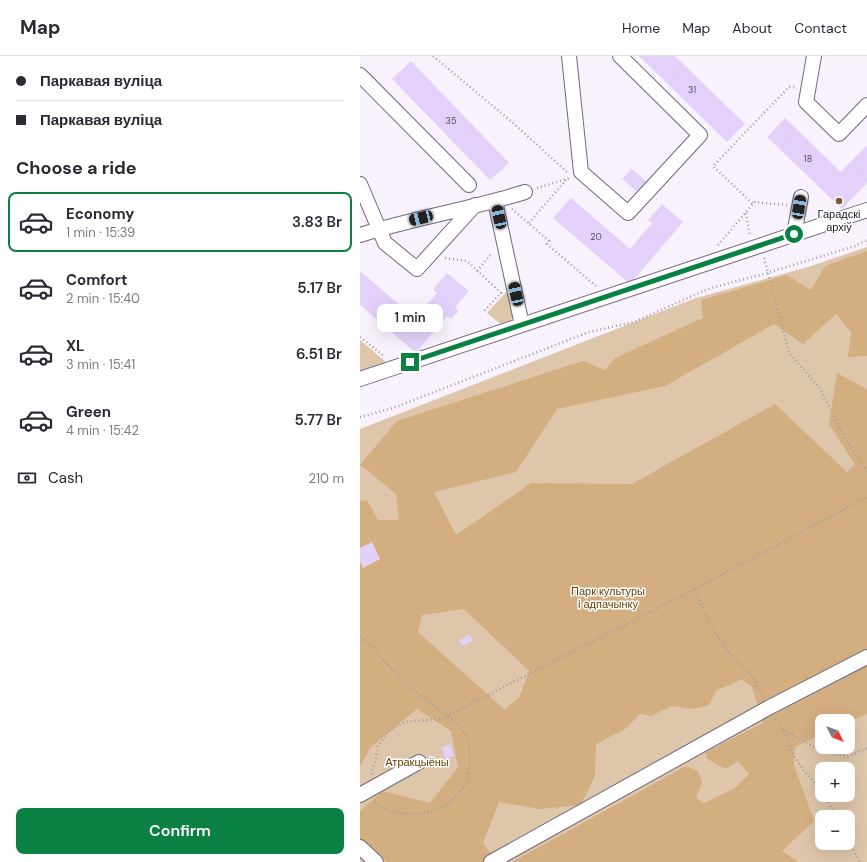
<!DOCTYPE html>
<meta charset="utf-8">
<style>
:root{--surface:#fff;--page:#f2f2f3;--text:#2b2b33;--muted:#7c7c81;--line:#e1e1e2;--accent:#0b8043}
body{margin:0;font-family:"DM Sans",sans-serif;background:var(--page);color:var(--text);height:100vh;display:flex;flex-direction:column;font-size:15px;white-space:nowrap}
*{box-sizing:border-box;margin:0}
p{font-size:13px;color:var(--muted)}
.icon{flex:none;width:22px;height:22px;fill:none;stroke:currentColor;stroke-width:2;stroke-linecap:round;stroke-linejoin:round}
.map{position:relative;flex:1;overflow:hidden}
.side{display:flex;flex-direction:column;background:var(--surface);width:360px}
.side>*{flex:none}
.hud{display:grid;align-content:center;height:88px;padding:0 16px;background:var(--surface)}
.needle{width:26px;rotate:132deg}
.controls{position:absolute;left:455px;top:658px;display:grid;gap:8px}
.controls a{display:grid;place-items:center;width:40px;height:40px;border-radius:8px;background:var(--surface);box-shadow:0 4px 16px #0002;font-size:20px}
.end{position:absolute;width:18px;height:18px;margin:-9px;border:5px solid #0b8043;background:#fff;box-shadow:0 0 0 2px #fff}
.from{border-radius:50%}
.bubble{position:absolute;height:28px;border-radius:8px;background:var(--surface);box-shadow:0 4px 16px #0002;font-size:13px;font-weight:600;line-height:28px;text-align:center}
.car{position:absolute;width:12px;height:24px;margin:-12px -6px;border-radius:5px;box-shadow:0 0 3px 1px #0007;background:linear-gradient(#222 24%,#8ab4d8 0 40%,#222 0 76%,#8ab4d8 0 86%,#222 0)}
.hud b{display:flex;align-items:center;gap:14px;height:38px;font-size:15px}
.hud b+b{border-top:1px solid var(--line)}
.hud i{width:10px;height:10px;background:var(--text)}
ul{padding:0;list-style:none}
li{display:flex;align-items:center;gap:12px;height:60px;margin:0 8px 6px;padding:0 8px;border:2px solid transparent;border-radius:8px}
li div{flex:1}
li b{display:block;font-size:15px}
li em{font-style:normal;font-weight:600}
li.active{border-color:var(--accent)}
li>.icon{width:36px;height:36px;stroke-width:1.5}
h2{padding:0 16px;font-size:18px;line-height:48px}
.pay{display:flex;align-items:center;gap:10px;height:44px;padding:0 16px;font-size:15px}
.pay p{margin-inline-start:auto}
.cta{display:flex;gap:8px;margin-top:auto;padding:8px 16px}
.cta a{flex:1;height:46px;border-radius:8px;background:var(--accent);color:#fff;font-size:16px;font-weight:600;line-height:46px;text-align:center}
header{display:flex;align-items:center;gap:24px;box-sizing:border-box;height:56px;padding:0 20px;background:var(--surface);border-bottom:1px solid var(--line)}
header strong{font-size:19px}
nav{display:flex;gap:22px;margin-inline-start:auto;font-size:14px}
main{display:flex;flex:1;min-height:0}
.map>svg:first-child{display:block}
</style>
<header>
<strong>Map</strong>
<nav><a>Home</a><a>Map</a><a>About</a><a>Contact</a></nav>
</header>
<main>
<section class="side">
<div class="hud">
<b><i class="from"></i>Паркавая вуліца</b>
<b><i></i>Паркавая вуліца</b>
</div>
<h2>Choose a ride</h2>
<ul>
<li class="active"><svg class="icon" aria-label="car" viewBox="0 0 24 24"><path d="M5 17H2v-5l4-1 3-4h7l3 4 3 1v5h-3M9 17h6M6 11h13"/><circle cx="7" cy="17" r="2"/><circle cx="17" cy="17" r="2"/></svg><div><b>Economy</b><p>1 min · 15:39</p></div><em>3.83 Br</em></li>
<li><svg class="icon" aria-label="car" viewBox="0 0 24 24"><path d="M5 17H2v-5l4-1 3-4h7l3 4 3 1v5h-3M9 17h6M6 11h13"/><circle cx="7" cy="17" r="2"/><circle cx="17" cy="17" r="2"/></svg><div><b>Comfort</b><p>2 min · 15:40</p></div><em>5.17 Br</em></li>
<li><svg class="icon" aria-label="car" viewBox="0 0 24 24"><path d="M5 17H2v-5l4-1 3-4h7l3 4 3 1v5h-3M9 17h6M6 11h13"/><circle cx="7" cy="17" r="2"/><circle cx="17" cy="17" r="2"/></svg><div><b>XL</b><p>3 min · 15:41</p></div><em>6.51 Br</em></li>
<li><svg class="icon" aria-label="car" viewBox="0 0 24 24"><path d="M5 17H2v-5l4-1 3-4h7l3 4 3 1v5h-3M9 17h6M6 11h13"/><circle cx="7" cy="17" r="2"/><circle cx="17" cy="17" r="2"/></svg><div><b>Green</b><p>4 min · 15:42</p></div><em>5.77 Br</em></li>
</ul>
<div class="pay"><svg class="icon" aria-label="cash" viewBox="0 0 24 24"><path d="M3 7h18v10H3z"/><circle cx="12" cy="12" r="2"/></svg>Cash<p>210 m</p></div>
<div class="cta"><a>Confirm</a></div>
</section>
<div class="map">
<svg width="507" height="806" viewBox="0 0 507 806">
<rect width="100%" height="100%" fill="#f7f2fc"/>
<path fill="#dec6aa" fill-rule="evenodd" d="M 507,191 L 507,806 L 0,806 L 0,373 L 336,242 L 448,211 ZM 462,665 L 488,665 L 488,691 L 462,691 ZM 462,713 L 488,713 L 488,739 L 462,739 ZM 462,761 L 488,761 L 488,787 L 462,787 Z
M 150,232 L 154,260 L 149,266 L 141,268 L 127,257 Z
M 0,284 L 27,307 L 0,316 Z"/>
<path fill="#d3ae81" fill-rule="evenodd" d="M 507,195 L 507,300 L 488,301 L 491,276 L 476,258 L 443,288 L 414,268 L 305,330 L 197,353 L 156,416 L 74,436 L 96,479 L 171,427 L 272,428 L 415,348 L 487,416 L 495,409 L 469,368 L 477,317 L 507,333 L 507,658 L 488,666 L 488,665 L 462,665 L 462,678 L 435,691 L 434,709 L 454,765 L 422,795 L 439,806 L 152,806 L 326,710 L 338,715 L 342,726 L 336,742 L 344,747 L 375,732 L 389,718 L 378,705 L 366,713 L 347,703 L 346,696 L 403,667 L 392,631 L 382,623 L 356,635 L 349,649 L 333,653 L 312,650 L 291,660 L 280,658 L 265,673 L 236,688 L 235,719 L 221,749 L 180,753 L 139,746 L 123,787 L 137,806 L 27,806 L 0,783 L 0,755 L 23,735 L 70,747 L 98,711 L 91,675 L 57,653 L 11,691 L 0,710 L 0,445 L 7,444 L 18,464 L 39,464 L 36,438 L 0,409 L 37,365 L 223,305 L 245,314 L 255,302 L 343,262 L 341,244 L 427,219 L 451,234 L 465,210 ZM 104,553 L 169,615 L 160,640 L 145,654 L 58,576 L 62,559 Z"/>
<path fill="#e4d1fa" d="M 279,0 L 315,0 L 385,68 L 367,86 Z
M 51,5 L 149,107 L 130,124 L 32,23 Z
M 425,62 L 481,116 L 507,89 L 507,127 L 482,153 L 407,81 Z
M 272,113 L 287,126 L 277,136 L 262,123 Z
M 211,142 L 270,193 L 292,167 L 288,164 L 302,148 L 323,166 L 270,228 L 193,162 Z
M 0,215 L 55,262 L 77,237 L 73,233 L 87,217 L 109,235 L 95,251 L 99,255 L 91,263 L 87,260 L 56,297 L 0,249 Z
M 12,486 L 20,503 L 3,512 L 0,505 L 0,492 Z
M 110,579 L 113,585 L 102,590 L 99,584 Z
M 90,688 L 94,700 L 85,703 L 82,691 Z"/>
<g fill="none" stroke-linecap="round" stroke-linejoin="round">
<defs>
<path id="minor" d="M 209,0 L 221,116 L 268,157 L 340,79 L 260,0
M 454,0 L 446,46 L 479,78 L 507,49
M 0,19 L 109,129
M 0,128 L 25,187 L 57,213 L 115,149
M 135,145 L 162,269
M 434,178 L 441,141
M 0,179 C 54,162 111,153 165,136
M 0,323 L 507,154
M 0,739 L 59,706
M 0,791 L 16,806
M 131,806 L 408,652 L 507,601"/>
</defs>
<use href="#minor" stroke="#71677d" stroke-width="16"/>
<path stroke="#a19da6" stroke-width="2.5" stroke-dasharray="1 3" stroke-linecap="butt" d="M 73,0 L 152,66 L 207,116
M 177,132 L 210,122
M 427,149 L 395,146 L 393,148 L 353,110 L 429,31 L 436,31
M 152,153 L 189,185 L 187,188 L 237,231
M 386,157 L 390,180
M 169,167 L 206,124
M 358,189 L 393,148
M 85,202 L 107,205 L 141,237 L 124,255
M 404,202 L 429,297 L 459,331 L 485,382 L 507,415
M 117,215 L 132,197
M 0,281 L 25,301
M 0,361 L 33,352 L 229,276 L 274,266 L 348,233 L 407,217 L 495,190 L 507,184
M 335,533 L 350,569 L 369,597 L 392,620 L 403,641
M 0,581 L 15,592 L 23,604 L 53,634 L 87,659 L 99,670 L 109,684 L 110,704 L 107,725 L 98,739 L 86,749 L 66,758 L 36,757 L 20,751 L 14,745
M 415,663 L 423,674 L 458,693 L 487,701 L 507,692
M 423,675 L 431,695 L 444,715 L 462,734
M 11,718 L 15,706 L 18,690 L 28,675 L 45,666 L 81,663 L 335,533 L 507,441
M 465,739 L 476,761
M 488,783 L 500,806"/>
<use href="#minor" stroke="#fff" stroke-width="14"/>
</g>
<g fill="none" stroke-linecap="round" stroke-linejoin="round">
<path stroke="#0b8043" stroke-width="5" d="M 50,306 L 434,178"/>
</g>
<circle fill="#79592f" stroke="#fff" stroke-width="1.5" cx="479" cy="145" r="4"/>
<g text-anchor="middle" stroke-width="3" stroke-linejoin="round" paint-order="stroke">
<g font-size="9" fill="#544c5d">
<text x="332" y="37">31</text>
<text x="91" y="68">35</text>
<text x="448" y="106">18</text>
<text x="236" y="184">20</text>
</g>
<g font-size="11" fill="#242029" stroke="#fff">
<text x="479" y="162">Гарадскі<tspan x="479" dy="13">архіў</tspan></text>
</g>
<g font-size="11" fill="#633f06" stroke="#fff">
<text x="248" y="539">Парк культуры<tspan x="248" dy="13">і адпачынку</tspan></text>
<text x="57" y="710">Атракцыёны</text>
</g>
</g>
</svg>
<div class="controls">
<a><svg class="needle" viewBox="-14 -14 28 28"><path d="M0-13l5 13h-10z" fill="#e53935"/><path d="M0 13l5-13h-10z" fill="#7c7c81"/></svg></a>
<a>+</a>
<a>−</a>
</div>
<i class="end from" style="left:434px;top:178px"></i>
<i class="end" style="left:50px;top:306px"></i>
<div class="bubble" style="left:17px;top:248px;width:66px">1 min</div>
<i class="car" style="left:439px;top:151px;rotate:10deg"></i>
<i class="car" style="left:139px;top:161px;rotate:348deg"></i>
<i class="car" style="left:61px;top:162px;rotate:256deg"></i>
<i class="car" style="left:156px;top:238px;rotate:348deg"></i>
</div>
</main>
